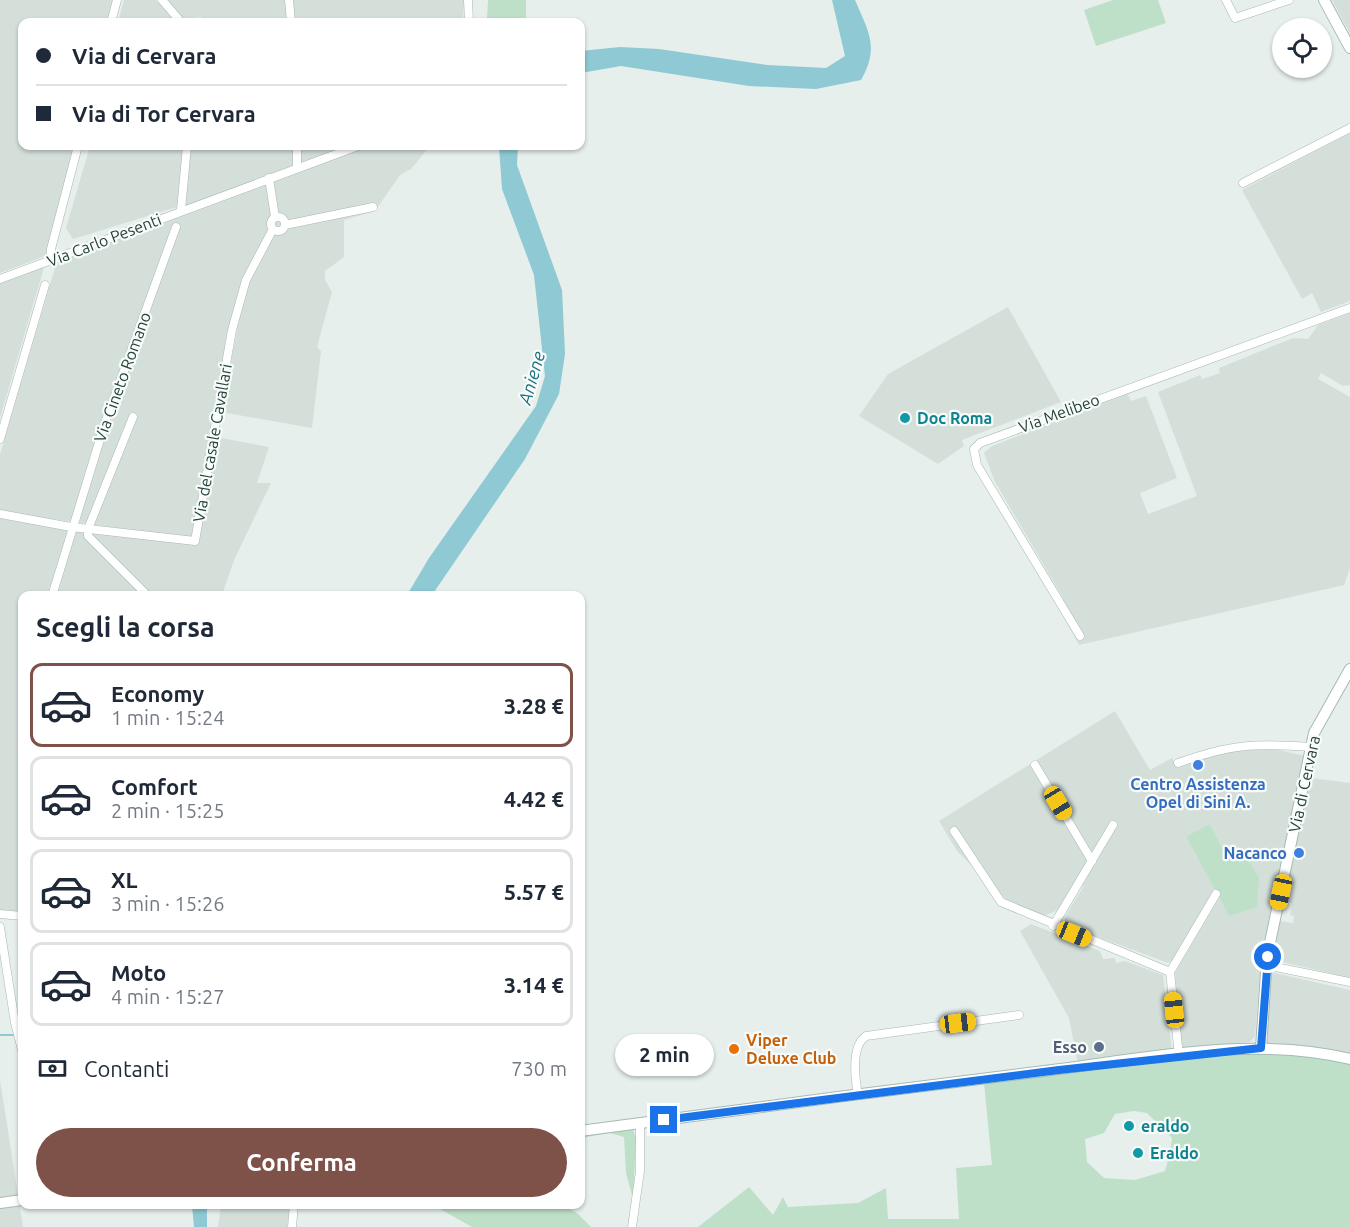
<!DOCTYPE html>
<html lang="it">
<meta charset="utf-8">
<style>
:root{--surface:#fff;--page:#f6f6f7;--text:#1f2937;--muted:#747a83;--line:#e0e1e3;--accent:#7f5249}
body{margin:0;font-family:Ubuntu,sans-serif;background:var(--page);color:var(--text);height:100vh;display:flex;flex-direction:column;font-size:22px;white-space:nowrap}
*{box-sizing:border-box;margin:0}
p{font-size:20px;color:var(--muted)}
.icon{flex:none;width:33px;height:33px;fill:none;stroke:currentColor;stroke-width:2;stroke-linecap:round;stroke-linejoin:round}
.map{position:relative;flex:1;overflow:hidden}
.side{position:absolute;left:18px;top:591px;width:567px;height:618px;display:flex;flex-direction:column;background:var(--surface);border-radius:12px;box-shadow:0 2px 4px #0004}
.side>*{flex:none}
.banner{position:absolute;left:18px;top:18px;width:567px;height:132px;border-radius:12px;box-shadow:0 2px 4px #0004;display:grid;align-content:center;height:132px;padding:0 18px;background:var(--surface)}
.buttons{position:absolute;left:1272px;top:18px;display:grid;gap:12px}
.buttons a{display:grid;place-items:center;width:60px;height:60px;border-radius:50%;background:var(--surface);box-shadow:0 2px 4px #0004;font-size:30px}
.end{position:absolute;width:27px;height:27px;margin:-14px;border:8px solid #1a73e8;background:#fff;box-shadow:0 0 0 3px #fff}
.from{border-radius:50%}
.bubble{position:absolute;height:42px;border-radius:21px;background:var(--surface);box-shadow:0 2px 4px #0004;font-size:20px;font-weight:600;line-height:42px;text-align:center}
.car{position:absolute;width:18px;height:36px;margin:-18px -9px;border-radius:8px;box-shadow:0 0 4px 2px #0007;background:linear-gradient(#f5c518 24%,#345 0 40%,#f5c518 0 76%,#345 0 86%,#f5c518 0)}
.banner b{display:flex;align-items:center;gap:21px;height:57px;font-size:22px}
.banner b+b{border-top:2px solid var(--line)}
.banner i{width:15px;height:15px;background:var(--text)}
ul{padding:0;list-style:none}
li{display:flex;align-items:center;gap:18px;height:84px;margin:0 12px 9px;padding:0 6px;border:3px solid var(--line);border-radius:12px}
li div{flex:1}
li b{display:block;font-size:22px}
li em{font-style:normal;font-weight:600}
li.selected{border-color:var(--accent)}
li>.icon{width:54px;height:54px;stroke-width:1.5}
h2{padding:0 18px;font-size:27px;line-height:72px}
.pay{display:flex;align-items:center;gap:15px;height:66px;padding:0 18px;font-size:22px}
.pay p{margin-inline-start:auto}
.cta{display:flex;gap:12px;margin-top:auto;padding:12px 18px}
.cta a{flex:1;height:69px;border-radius:36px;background:var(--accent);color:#fff;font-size:24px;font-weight:600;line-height:69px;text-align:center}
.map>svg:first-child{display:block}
</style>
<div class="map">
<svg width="1350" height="1227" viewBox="0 0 1350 1227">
<rect width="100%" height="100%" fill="#e6efeb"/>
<path fill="#d4dfda" d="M 0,0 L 113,0 L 107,22 L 22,22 L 22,146 L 75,146 L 45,256 L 0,273 Z
M 124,0 L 156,0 L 175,22 L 118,22 Z
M 166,0 L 464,0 L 463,22 L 204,22 L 202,17 L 181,19 Z
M 1332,0 L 1350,0 L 1350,33 L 1342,19 Z
M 1350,133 L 1350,301 L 1321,312 L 1312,293 L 1302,299 L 1242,190 Z
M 90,146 L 183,146 L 177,207 L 73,239 L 66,228 Z
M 191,146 L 347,146 L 185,206 Z
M 368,146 L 430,146 L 411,169 L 400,175 L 375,211 L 344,220 L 344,257 L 325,271 L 325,280 L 332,292 L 317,347 L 321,351 L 312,428 L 221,412 L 245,291 L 273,234 L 268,227 L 266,237 L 241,283 L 231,322 L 192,538 L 0,512 L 0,455 L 57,261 Z
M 44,266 L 43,271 L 0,418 L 0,283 Z
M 1008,307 L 1061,402 L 962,440 L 964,446 L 938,464 L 859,416 L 888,374 Z
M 1350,313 L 1350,385 L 1343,386 L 1321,373 L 1318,379 L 1350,397 L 1350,568 L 1344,585 L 1079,645 L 1056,603 L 1063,598 L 995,482 L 984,453 L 992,446 L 1128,394 L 1131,401 L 1146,396 L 1177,478 L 1140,493 L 1148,514 L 1197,496 L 1158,392 L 1200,375 L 1202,379 L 1220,373 L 1219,368 L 1293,338 L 1308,339 L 1318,325 Z
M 216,437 L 269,447 L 257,483 L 271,483 L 235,558 L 222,595 L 22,596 L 22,914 L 0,911 L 0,518 L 65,530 L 198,545 Z
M 1115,711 L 1150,770 L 1172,758 L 1178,768 L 1216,753 L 1270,748 L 1305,756 L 1261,962 L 1255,1036 L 1250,1042 L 1181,1048 L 1175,973 L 1219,898 L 1230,916 L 1225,853 L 1210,824 L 1186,836 L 1216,887 L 1173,960 L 1168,963 L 1069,926 L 1064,918 L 1085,884 L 1056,911 L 1044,916 L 1011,904 L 957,851 L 939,821 Z
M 1311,778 L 1350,783 L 1350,978 L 1270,959 L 1279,921 L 1293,923 L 1294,916 L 1290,915 L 1292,903 L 1284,900 Z
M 1031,924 L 1100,951 L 1103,959 L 1115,958 L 1116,963 L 1125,961 L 1163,975 L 1172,1052 L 1078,1064 L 1069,1018 L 1020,931 Z
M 1270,972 L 1350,990 L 1350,1056 L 1267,1043 Z
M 0,1080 L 23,1227 L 0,1227 Z
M 221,1205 L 290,1205 L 287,1227 L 218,1227 Z"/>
<path fill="#bfe0c8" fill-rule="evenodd" d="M 488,0 L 526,0 L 526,18 L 487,18 Z
M 1113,0 L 1158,0 L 1166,23 L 1096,46 L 1084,10 Z
M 1210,824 L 1225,853 L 1245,855 L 1259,878 L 1257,907 L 1229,916 L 1186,836 Z
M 1219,1054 L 1304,1054 L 1350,1062 L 1350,1227 L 698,1227 L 749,1187 L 773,1215 L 783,1197 L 788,1207 L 858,1203 L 886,1188 L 888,1219 L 959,1219 L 956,1168 L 992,1165 L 984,1083 ZM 1134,1111 L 1147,1113 L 1172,1138 L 1170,1154 L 1165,1171 L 1135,1180 L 1104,1178 L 1087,1162 L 1085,1139 L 1104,1133 L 1115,1114 Z
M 632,1127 L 636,1138 L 633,1199 L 626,1173 L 624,1137 L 610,1133 L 581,1138 L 581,1133 Z
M 433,1205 L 563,1205 L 578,1214 L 591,1227 L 472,1227 Z"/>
<path fill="#8ec9d4" d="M 832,0 L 855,0 C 868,31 880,47 861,80 L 816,89 L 749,86 L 621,66 L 581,73 L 581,51 L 620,47 L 659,49 L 767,65 L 826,68 L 845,56 Z
M 499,146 L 518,146 L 517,165 L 562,290 L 565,354 L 559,394 L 525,459 L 432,595 L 407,595 L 429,558 L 536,406 L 545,376 L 534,275 L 502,189 Z
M 192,1205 L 207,1205 L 207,1227 L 194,1227 Z"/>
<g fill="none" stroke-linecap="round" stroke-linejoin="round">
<path stroke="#8ec9d4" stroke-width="2" d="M 0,1035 L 15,1035"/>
<defs>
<path id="street" d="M 162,0 L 181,22
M 289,0 L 291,22
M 468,0 L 469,22
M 1226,0 L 1235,18 L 1289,0
M 111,22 L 117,0
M 297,146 L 297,167
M 269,178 L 275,217
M 1243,183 L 1350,128
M 181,210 L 187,146
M271 224a7 7 0 1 1 14 0a7 7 0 1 1-14 0Z
M 285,225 L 373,207
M 51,260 L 51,249 L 78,146
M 0,279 L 358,146
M 133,417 L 88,529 L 88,536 L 148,596
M 0,439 L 45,285
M 0,514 L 71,527 L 195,541 L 232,330 L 246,280 L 273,229
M 52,596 L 105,423 L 176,227
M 1080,636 L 977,465 L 974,449 L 980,443 L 1350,308
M 1178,763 C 1231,744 1255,743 1311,747
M 1035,765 L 1092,861
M 954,831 L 1001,902 L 1170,972
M 0,914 L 22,916
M 1053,926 L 1113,825
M 0,927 L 15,1023 L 22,1050
M 1266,965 L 1350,982
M 1179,1056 L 1170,972 L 1216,894
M 858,1095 C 855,1078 851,1046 866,1036 L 1019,1015
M 292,1227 L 294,1204
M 632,1227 L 640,1171 L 640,1123"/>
<path id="secondary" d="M 1324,0 L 1350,48
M 1261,1048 L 1267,957 L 1314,733 L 1350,669
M 580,1131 C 735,1110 889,1090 1044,1071 C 1142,1059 1252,1035 1350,1059
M 0,1203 L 22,1200"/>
</defs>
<use href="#street" stroke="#a8b8b2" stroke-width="9"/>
<use href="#secondary" stroke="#a4bbb3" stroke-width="12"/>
<use href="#street" stroke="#fff" stroke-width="8"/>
<use href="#secondary" stroke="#fff" stroke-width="10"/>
</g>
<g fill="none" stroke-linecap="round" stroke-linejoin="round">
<path stroke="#1a73e8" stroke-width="8" d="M 664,1120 L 1059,1070 L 1261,1048 L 1268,957"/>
</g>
<g fill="#0f9aa8" stroke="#f7fbf9" stroke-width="2">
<circle cx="905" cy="418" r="6"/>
<circle cx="1129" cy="1126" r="6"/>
<circle cx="1138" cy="1153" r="6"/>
</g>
<g fill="#3f7fe0" stroke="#f7fbf9" stroke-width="2">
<circle cx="1198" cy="765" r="6"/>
<circle cx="1299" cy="853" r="6"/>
</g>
<circle fill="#5c6f8a" stroke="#f7fbf9" stroke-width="2" cx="1099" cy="1047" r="6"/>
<circle fill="#e8710a" stroke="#f7fbf9" stroke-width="2" cx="734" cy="1049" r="6"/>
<g text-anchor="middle" stroke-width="4.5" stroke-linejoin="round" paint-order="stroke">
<g font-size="16" fill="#24423a" stroke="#f7fbf9">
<text transform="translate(104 240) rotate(-21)" y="6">Via Carlo Pesenti</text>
<text transform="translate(122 377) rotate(-70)" y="6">Via Cineto Romano</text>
<text transform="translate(1059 413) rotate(-20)" y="6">Via Melibeo</text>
<text transform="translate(212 443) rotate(-80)" y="6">Via del casale Cavallari</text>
<text transform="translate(1304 784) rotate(-78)" y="6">Via di Cervara</text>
</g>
<g font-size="16" font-weight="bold" fill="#0d838f" stroke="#f7fbf9" text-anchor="start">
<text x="917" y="424">Doc Roma</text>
<text x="1141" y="1132">eraldo</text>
<text x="1150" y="1159">Eraldo</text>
</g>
<g font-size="16" font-weight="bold" fill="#366cbe" stroke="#f7fbf9">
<text x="1198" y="790">Centro Assistenza<tspan x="1198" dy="18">Opel di Sini A.</tspan></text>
<text x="1287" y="859" text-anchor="end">Nacanco</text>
</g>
<g font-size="16" font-weight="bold" fill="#c56008" stroke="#f7fbf9" text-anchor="start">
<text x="746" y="1046">Viper<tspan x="746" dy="18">Deluxe Club</tspan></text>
</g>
<g font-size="16" font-weight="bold" fill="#4e5e75" stroke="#f7fbf9" text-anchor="end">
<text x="1087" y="1053">Esso</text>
</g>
<g font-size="18" font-style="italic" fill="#1c6f80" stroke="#f7fbf9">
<text transform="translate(532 378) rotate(-74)" y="6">Aniene</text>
</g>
</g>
</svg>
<div class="buttons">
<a><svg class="icon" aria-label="locate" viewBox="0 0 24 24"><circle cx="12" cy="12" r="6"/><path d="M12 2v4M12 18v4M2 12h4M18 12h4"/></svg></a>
</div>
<i class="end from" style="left:1268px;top:957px"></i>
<i class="end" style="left:664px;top:1120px"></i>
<div class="bubble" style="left:615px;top:1034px;width:99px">2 min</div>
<i class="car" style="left:1058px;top:803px;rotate:149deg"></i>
<i class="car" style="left:1281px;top:892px;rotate:192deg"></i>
<i class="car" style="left:1074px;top:934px;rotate:112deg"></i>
<i class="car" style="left:1174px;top:1010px;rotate:354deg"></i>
<i class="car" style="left:958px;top:1023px;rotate:83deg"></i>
<div class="banner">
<b><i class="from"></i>Via di Cervara</b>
<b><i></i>Via di Tor Cervara</b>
</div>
<section class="side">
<h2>Scegli la corsa</h2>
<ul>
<li class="selected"><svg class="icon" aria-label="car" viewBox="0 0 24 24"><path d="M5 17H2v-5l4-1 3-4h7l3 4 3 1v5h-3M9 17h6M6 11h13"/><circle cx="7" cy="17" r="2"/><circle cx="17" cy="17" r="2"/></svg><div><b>Economy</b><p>1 min · 15:24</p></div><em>3.28 €</em></li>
<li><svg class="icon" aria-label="car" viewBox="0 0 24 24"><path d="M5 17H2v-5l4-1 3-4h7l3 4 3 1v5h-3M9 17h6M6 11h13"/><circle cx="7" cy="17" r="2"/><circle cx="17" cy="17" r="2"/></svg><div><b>Comfort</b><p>2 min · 15:25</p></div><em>4.42 €</em></li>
<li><svg class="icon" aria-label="car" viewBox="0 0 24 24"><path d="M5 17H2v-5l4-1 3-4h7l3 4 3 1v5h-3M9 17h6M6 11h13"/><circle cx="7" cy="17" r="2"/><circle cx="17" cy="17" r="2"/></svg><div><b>XL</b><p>3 min · 15:26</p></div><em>5.57 €</em></li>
<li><svg class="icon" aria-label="car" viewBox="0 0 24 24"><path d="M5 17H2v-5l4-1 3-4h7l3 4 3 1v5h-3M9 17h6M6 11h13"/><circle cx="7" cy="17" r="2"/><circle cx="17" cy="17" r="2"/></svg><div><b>Moto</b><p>4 min · 15:27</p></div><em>3.14 €</em></li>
</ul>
<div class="pay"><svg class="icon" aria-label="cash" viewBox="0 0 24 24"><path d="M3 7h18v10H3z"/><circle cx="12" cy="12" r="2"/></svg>Contanti<p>730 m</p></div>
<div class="cta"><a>Conferma</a></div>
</section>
</div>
